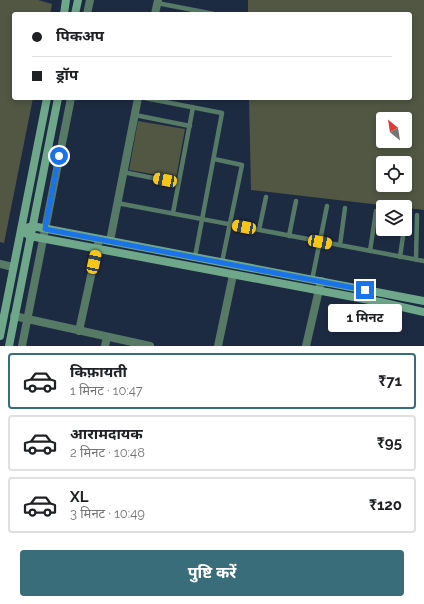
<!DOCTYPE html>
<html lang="hi">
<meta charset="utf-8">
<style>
:root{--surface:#fff;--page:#f2f2f2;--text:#202124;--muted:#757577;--line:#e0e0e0;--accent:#386d79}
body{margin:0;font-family:Raleway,"Noto Sans Devanagari",sans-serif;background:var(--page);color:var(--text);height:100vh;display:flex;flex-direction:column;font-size:15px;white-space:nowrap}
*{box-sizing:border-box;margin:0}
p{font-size:13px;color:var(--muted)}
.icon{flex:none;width:22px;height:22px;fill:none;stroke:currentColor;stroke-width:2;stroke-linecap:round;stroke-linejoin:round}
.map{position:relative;height:346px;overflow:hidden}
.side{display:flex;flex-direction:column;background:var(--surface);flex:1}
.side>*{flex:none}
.top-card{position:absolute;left:12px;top:12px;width:400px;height:88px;border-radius:4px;box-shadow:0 2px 6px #0003;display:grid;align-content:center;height:88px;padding:0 20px;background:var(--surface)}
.needle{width:26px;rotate:330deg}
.fabs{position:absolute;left:376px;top:112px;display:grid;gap:8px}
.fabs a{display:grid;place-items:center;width:36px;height:36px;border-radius:4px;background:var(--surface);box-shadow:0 2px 6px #0003;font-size:20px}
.end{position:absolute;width:18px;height:18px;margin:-9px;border:5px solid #1a73e8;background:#fff;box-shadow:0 0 0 2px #fff}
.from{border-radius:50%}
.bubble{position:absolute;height:28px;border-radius:4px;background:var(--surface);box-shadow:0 2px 6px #0003;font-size:13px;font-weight:700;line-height:28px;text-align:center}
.car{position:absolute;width:12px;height:24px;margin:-12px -6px;border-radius:5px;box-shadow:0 0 3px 1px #0007;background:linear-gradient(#f5c518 24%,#345 0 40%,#f5c518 0 76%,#345 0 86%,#f5c518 0)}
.top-card b{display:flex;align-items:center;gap:14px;height:38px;font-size:15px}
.top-card b+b{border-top:1px solid var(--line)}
.top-card i{width:10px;height:10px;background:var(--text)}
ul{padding:7px 0 0;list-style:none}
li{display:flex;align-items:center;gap:12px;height:56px;margin:0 8px 6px;padding:0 12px;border:2px solid var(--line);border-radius:4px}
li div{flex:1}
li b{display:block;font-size:15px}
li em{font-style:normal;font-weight:700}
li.on{border-color:var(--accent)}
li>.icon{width:36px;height:36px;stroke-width:1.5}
.button{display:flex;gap:8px;margin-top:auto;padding:8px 20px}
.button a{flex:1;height:46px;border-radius:4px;background:var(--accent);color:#fff;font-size:16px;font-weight:700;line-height:46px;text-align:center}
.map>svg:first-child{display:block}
</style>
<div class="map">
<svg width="424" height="346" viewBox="0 0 424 346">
<rect width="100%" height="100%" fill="#1d2b42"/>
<path fill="#515743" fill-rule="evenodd" d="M 0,0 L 38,0 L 52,4 L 50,14 L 14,14 L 14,98 L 33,98 L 4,243 L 0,242 Z
M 248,0 L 424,0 L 424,210 L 251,190 L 249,98 L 410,98 L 410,14 L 248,14 ZM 383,119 L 405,119 L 405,141 L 383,141 ZM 383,163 L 405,163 L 405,185 L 383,185 Z
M 138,121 L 185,129 L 176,178 L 129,170 Z"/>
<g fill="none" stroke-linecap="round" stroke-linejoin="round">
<path stroke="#577a67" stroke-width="4.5" d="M 157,3 L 214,14
M 145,98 L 222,113 L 195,257
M 135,115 L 190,126
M 214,159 L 242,165 L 222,262
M 123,172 L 178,183
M 117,203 L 424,261
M 173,213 L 193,107
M 405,219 L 406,214
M 259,230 L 266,197
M 289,236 L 296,201
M 340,245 L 345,208
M 370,251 L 376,211
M 400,257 L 404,229
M 416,260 L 417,215
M 312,280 L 327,206"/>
<path stroke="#577a67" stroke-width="8" d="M 87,14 L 90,0
M 155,14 L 158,0
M 110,241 L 138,98
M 0,264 L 13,267
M 14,316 L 150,346
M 79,331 L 99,239
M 22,346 L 71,98
M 105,346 L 107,337
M 218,346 L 233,275
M 306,346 L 321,281"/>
<path stroke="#6ea789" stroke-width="8" d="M 64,14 L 66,0
M 75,14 L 78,0
M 21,230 L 30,236 L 380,302 L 424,312
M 21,230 L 32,226 L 424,301
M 0,336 L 47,98
M 9,346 L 58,98"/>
</g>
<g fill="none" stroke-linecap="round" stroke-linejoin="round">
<path stroke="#1a73e8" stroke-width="5" d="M 59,156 L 45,229 L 365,290"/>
</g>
</svg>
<div class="fabs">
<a><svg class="needle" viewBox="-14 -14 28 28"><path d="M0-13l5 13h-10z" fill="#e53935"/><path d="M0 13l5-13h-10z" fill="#757577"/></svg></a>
<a><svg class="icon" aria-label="locate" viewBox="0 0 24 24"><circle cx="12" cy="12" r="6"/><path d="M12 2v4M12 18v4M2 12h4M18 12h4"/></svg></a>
<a><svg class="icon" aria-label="layers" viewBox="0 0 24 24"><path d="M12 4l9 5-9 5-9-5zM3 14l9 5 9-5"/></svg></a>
</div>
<i class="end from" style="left:59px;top:156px"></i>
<i class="end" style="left:365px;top:290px"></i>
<div class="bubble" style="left:328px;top:304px;width:74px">1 मिनट</div>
<i class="car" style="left:165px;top:180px;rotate:281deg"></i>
<i class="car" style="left:244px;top:227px;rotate:281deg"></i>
<i class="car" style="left:320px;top:242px;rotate:101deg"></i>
<i class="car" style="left:94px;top:262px;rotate:12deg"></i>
<div class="top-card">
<b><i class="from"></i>पिकअप</b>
<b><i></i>ड्रॉप</b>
</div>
</div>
<section class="side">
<ul>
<li class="on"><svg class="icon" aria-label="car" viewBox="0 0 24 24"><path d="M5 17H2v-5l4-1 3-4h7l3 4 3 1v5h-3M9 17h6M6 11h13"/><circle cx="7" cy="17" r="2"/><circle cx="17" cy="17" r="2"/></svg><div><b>किफ़ायती</b><p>1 मिनट · 10:47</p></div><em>₹71</em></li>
<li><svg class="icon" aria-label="car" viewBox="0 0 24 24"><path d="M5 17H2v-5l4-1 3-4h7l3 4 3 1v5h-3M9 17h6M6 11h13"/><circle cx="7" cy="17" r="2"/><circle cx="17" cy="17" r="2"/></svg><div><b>आरामदायक</b><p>2 मिनट · 10:48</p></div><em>₹95</em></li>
<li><svg class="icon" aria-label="car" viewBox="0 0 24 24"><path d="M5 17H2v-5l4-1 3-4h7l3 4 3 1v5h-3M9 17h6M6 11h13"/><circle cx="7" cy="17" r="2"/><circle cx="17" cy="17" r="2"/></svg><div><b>XL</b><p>3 मिनट · 10:49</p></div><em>₹120</em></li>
</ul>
<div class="button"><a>पुष्टि करें</a></div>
</section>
